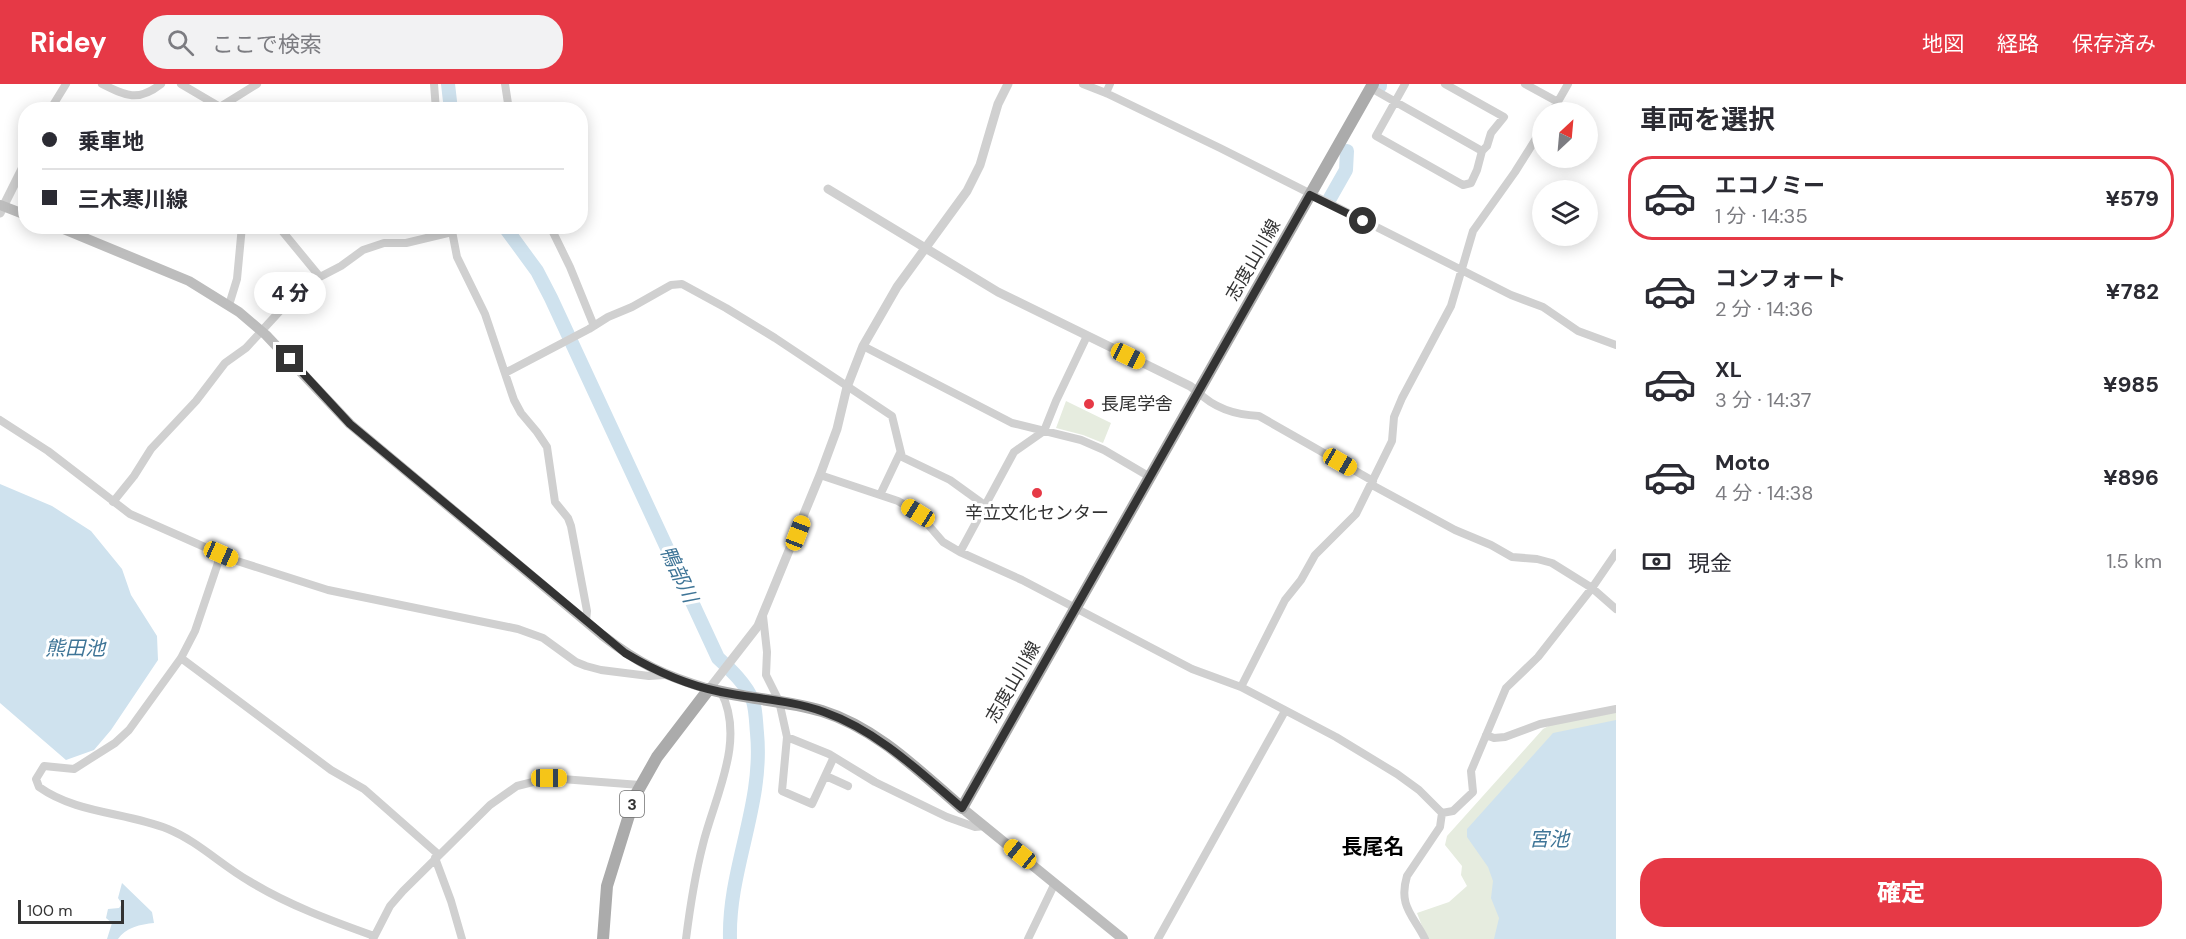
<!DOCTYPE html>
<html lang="ja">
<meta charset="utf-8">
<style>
:root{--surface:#fff;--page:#f2f2f3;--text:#2b2b33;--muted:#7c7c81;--line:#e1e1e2;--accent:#e63946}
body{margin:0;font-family:"DM Sans","Noto Sans JP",sans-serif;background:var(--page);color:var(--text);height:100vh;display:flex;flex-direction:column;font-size:22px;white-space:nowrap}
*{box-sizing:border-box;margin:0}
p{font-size:20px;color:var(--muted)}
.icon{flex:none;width:33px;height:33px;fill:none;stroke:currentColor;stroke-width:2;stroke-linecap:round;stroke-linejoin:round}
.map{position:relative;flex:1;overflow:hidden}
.drawer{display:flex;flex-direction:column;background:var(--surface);width:570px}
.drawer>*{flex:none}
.top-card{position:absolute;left:18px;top:18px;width:570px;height:132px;border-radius:24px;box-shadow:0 3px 15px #0003;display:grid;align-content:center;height:132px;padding:0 24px;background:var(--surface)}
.needle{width:39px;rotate:26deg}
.fabs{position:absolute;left:1532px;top:18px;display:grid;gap:12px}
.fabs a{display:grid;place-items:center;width:66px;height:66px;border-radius:50%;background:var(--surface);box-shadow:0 3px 15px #0003;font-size:30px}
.scale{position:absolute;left:18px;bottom:15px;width:106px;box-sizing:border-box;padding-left:6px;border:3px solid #333;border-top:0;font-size:16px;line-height:21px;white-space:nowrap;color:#333;-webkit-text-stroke:4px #fff;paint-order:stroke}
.end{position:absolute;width:27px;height:27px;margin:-14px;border:8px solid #333;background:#fff;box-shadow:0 0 0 3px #fff}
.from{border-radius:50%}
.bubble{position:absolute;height:42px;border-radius:21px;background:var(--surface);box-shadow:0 3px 15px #0003;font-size:20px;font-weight:800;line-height:42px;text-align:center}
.car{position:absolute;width:18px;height:36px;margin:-18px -9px;border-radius:8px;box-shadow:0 0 4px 2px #0007;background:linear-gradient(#f5c518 24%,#345 0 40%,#f5c518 0 76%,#345 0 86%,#f5c518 0)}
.top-card b{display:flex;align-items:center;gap:21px;height:57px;font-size:22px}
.top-card b+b{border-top:2px solid var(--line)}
.top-card i{width:15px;height:15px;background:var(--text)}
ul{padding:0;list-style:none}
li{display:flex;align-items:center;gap:18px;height:84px;margin:0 12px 9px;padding:0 12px;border:3px solid transparent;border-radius:24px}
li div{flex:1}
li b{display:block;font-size:22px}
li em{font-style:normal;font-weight:800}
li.selected{border-color:var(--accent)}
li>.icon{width:54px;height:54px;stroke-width:1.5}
h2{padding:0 24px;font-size:27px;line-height:72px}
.pay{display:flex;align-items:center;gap:15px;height:66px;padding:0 24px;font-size:22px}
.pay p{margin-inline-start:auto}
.cta{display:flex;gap:12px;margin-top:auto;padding:12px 24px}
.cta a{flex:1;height:69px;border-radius:24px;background:var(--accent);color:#fff;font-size:24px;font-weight:800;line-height:69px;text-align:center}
header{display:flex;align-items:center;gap:36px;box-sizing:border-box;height:84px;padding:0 30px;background:var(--accent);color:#fff}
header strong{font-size:28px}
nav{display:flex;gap:33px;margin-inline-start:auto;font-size:21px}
.search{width:420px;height:54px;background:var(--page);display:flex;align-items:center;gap:15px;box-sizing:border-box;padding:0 21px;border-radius:24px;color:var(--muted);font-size:22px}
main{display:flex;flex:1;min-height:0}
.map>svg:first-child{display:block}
</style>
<header>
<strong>Ridey</strong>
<div class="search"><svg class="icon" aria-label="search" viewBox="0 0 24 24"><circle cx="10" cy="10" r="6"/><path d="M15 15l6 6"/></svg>ここで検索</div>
<nav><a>地図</a><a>経路</a><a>保存済み</a></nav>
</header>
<main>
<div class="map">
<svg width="1616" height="855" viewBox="0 0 1616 855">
<rect width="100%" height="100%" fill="#fff"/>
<path fill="#e6ecdf" d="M 1066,317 L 1111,339 L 1103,359 L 1083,351 L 1056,344 Z
M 1616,625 L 1616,855 L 1427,855 L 1417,829 L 1449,818 L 1467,802 L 1461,791 L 1462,782 L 1445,761 L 1447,752 L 1543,645 L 1554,639 Z"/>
<path fill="#cfe2ee" d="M 0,400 L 52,422 L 91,447 L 122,485 L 131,511 L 157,552 L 158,576 L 111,646 L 94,666 L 66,676 L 0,619 Z
M 1616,636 L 1616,855 L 1494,855 L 1499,834 L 1491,814 L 1493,797 L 1488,783 L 1467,753 L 1467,745 L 1553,649 Z
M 122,799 L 152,828 L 154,839 C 141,840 125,844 118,855 L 107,855 L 112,839 L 106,834 L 108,825 L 119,824 L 122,820 L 118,814 Z"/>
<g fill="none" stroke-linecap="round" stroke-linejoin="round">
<path stroke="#cfe2ee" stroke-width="14" d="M 448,0 L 451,26
M 1380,2 L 1380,0
M 1329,116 L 1346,86 L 1347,67
M 504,142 L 537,187 L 551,214 L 718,574 C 731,586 746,600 753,617 C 756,627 756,639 757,649 C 764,721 728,785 730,855"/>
<path stroke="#d0d0d0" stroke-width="8" d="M 102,0 C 126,12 138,18 161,0
M 181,0 L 220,23 L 257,0
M 434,0 L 436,26
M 505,0 L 509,26
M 1083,0 L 1106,9 L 1220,64 L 1511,211 L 1543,223 L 1578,247 L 1616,261
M 1405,0 L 1376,52 L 1463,101 L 1471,99 L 1477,86 L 1482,67 L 1487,62 L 1491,49 L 1504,33 L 1445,0
M 1525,0 L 1558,18
M 1371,4 L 1482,67
M 1106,9 L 1110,0
M 50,26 L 66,0
M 1552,28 L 1568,0
M 278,142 L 320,193
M 451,142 L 457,173 L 485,230 L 514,316 L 521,329 L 537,348 L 547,363 L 555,418 L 568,434 L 571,442 L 587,527 L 586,537
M 550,142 L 570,183 L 594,242
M 229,221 L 237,195 L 242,142
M 863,262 L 1012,339 L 1081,356 L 1104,366 L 1150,393
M 505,289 L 589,245 L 608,233 L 632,223 L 671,201 L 682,200 L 726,224 L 775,254 L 892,332 L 902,373 L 950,396 L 986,422
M 1198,308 C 1215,325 1237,331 1259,332 L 1373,397
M 0,336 L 48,367 L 130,430 L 234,476 L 328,506 L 518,545 L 543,554 L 576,578 L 586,582 L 601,586 L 649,592 L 664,591
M 820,391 L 898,417 L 918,429 L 943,458 L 960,468 L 1022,496 L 1192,585 L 1241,603 L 1336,653 L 1397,690 L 1419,706 L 1442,729 L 1440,743 L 1407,792 C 1398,822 1413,831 1425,855
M 1372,401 L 1455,446 L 1491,461 L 1512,473 L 1537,475 L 1552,479 L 1592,504 L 1616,525
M 880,411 L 900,369
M 113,418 L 134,392 L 151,365 L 196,317 L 225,279 L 246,264 L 289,217 L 316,195 L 341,182 L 363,166 L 384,159 L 406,159 L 452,148
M 960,468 L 1014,368 L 1044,347 L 1056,317 L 1087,252
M 221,470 L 195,547 L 181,574 L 129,646 L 115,659 L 74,685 L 44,682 L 36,695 L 39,703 C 77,730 126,728 168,745 C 199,758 221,781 249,797 C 288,821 332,837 374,852
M 763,532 L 767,568 L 766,591 L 779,617 L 787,653 L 829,670 L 875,698 L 947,733 L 975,743 L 985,742
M 181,574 L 331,686 L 364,705 L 439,771
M 1241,603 L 1285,516 L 1301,496 L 1315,471 L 1356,430 L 1392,357 L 1394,333 L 1402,314 L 1451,222 L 1473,147 L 1515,88 L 1542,45
M 1486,651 L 1494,654 L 1505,653 L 1540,640 L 1616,625
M 787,653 L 782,707 L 812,720 L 832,677
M 826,692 L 848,702
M 1442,729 L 1453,727 L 1473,708 L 1471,687 L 1506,604 L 1538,573 L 1592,504 L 1616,469
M 435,774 L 451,817 L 462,855
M 373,855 L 390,822 L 403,807 L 490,721 L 517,702 L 549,694 L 640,701
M 686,855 C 690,823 695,791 703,760 C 715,712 746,656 721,608
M 1028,855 L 1055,799
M 1158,855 L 1285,627"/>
<path stroke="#d0d0d0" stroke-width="9" d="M 828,105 L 998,208 L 1190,302 L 1198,308
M 0,129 L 26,77
M 709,605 L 758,542 L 820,391 L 837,345 L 847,303 L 863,262 L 897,203 L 967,107 L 980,81 L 998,20 L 1008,0"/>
<path stroke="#bdbdbd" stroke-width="10" d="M 0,121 L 26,131
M 56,142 L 189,197 L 239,228 L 266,251 L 350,340 L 602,551 C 639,580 665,592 709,605
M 962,724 L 1123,855"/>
<path stroke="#ababab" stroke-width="12" d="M 603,855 L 607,802 L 635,712 L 657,673 L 709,605 C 746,615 785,616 822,627 C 877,644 920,688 962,724 L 1373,0"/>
</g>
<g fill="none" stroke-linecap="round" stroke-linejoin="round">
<path stroke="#333" stroke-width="8" d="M 290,275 L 350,340 L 625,569 C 655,587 686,601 721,608 C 756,615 791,616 824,628 C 878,647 920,688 962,724 L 1310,111 L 1363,137"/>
</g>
<g fill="#e63946" stroke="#fff" stroke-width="2">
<circle cx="1089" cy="320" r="6"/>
<circle cx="1037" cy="409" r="6"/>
</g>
<g text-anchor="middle" stroke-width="6" stroke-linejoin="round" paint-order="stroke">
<rect fill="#fff" stroke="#707070" stroke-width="1.5" x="620" y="707" width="24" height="26" rx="4.5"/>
<g font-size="16" font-weight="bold" fill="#333">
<text x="632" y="726">3</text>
</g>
<g font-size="18" fill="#333" stroke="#fff">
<text transform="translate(1253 176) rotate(-60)" y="6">志度山川線</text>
<text transform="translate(1013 598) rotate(-60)" y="6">志度山川線</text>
</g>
<g font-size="18" fill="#333" stroke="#fff" text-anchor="start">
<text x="1101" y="326">長尾学舎</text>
<text x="1037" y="435" text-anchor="middle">辛立文化センター</text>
</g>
<g font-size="20" font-style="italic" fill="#3f7597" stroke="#fff">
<text transform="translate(679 490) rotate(65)" y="7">鴨部川</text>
<text x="75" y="571">熊田池</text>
<text x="1549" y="762">宮池</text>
</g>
<g font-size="21" font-weight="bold" fill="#000" stroke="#fff">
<text x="1373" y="770">長尾名</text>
</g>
</g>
</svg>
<div class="fabs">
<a><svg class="needle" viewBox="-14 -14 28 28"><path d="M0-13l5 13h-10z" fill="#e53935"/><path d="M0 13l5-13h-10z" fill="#7c7c81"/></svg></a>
<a><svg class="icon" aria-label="layers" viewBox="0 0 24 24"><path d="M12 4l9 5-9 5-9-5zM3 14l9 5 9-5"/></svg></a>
</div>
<div class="scale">100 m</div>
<i class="end from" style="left:1363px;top:137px"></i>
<i class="end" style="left:290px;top:275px"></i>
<div class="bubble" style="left:254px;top:188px;width:72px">4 分</div>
<i class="car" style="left:1128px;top:272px;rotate:116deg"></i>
<i class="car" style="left:1340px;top:378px;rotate:120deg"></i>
<i class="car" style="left:918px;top:429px;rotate:302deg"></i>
<i class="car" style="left:798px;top:449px;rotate:21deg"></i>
<i class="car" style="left:221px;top:470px;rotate:114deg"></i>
<i class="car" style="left:549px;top:694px;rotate:90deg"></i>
<i class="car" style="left:1020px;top:770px;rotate:309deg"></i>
<div class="top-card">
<b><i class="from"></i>乗車地</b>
<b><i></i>三木寒川線</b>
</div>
</div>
<section class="drawer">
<h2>車両を選択</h2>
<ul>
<li class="selected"><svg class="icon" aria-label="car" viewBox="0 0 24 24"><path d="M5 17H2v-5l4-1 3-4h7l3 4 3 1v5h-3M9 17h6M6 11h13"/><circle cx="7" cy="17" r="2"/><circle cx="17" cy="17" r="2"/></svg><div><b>エコノミー</b><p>1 分 · 14:35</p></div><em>¥579</em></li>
<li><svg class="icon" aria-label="car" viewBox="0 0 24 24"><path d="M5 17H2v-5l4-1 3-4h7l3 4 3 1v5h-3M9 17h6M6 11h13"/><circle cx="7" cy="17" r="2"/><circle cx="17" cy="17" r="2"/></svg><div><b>コンフォート</b><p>2 分 · 14:36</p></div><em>¥782</em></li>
<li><svg class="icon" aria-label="car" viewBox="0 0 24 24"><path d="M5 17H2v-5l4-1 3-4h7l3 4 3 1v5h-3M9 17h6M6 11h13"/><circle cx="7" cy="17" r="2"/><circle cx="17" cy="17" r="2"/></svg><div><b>XL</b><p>3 分 · 14:37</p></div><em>¥985</em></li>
<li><svg class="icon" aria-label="car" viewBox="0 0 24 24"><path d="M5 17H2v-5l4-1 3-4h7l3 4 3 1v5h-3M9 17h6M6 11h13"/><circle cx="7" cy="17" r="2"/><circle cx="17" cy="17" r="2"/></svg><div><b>Moto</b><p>4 分 · 14:38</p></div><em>¥896</em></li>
</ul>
<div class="pay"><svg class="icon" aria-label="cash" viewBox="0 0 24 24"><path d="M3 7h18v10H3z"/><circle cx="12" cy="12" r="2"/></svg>現金<p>1.5 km</p></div>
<div class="cta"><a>確定</a></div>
</section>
</main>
